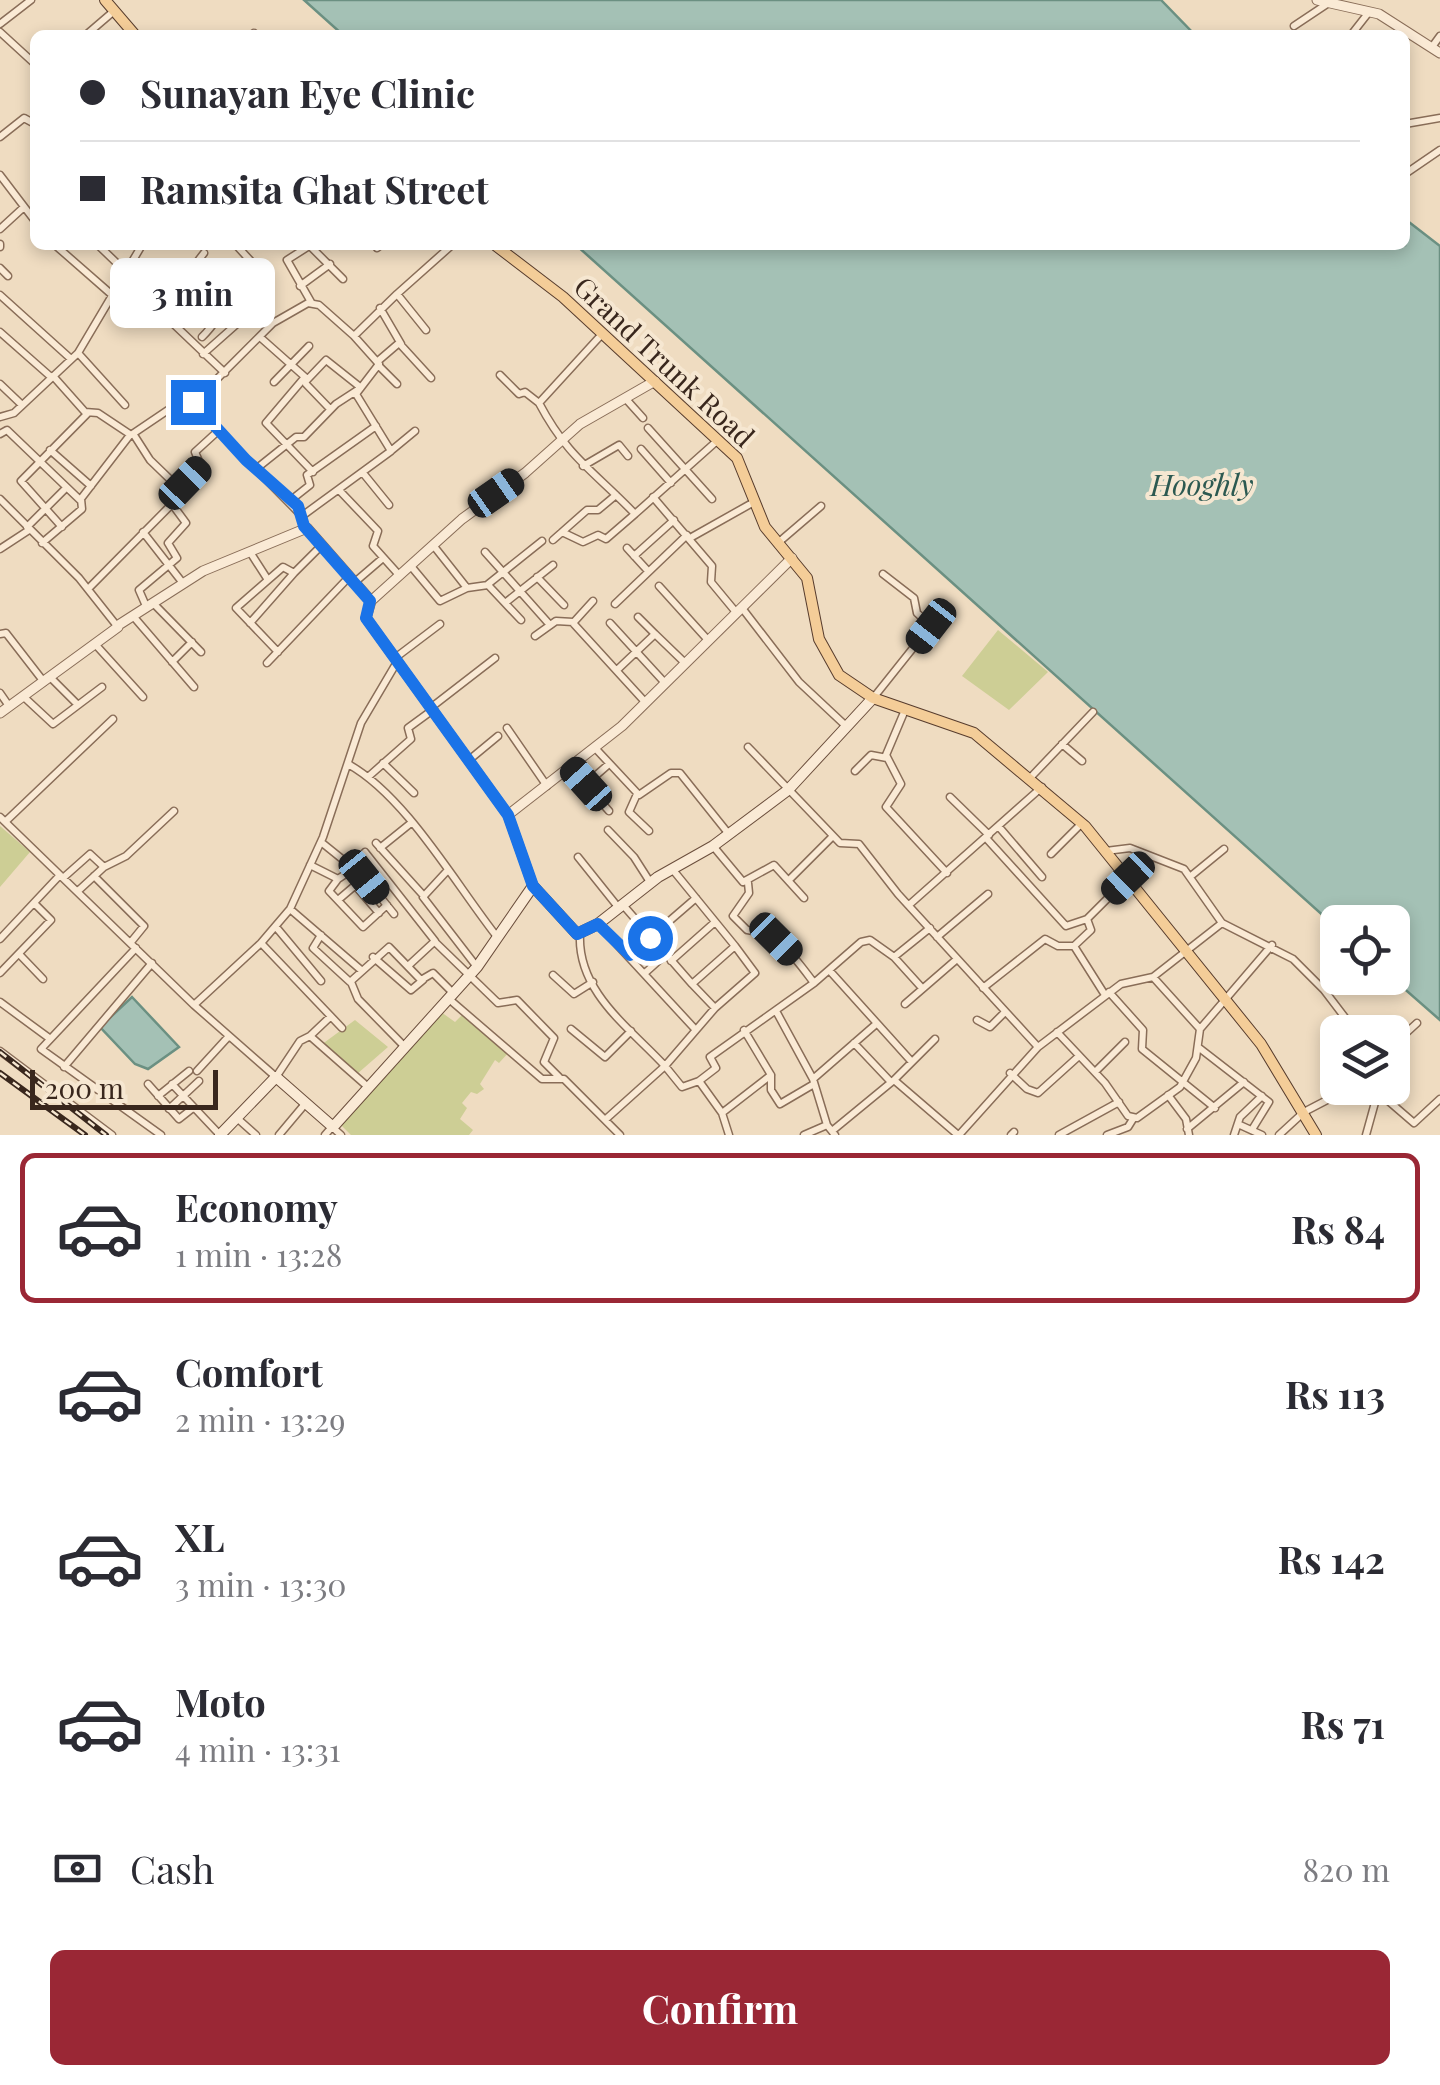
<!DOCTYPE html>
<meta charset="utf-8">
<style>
:root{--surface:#fff;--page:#f2f2f3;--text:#2b2b33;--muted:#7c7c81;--line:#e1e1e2;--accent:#9a2735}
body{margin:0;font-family:"Playfair Display",serif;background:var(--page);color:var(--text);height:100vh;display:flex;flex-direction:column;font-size:38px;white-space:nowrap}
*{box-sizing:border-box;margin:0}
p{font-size:32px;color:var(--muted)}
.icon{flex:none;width:55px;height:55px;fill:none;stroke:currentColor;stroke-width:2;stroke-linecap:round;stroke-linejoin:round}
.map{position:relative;height:1135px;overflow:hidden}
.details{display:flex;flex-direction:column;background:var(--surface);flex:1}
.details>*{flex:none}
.top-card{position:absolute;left:30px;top:30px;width:1380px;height:220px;border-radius:15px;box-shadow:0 5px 15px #0003;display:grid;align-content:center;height:220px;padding:0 50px;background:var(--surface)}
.controls{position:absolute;left:1320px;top:905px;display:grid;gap:20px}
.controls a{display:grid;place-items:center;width:90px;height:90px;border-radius:15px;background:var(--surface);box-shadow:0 5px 15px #0003;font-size:50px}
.scale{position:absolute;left:30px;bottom:25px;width:188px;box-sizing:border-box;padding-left:10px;border:5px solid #39271d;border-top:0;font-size:28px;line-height:35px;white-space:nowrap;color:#39271d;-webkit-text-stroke:8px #f6e7d1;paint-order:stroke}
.end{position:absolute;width:45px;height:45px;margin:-22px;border:12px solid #1a73e8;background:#fff;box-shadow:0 0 0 5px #fff}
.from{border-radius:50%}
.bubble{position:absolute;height:70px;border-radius:15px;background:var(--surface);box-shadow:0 5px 15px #0003;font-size:32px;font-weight:700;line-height:70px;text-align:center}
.car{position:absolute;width:30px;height:60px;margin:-30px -15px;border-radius:12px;box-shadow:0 0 8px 2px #0007;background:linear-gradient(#222 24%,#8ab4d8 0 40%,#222 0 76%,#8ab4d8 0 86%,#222 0)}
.top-card b{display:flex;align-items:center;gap:35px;height:95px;font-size:38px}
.top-card b+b{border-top:2px solid var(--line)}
.top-card i{width:25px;height:25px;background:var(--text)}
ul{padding:18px 0 0;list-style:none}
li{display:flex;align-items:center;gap:30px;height:150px;margin:0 20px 15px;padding:0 30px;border:5px solid transparent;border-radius:15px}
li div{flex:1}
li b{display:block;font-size:38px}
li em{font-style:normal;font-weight:700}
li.current{border-color:var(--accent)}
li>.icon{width:90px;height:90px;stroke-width:1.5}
.pay{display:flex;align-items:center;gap:25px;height:110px;padding:0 50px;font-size:38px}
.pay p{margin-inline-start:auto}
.button{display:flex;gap:20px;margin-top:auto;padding:20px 50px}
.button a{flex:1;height:115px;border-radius:15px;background:var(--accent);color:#fff;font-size:40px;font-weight:700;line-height:115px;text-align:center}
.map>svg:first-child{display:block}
</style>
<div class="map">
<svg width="1440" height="1135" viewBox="0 0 1440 1135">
<rect width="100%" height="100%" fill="#efdcc1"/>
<path fill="#cdce95" d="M 998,630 L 1048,672 L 1009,710 L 962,676 Z
M 0,826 L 30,852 L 0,887 Z
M 441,1012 L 455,1022 L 465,1012 L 510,1051 L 499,1063 L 495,1060 L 480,1084 L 484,1089 L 477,1094 L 471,1092 L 462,1103 L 467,1108 L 460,1119 L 473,1130 L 469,1135 L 351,1135 L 340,1124 Z
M 355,1020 L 388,1047 L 357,1074 L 321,1045 Z"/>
<path fill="#a4c1b5" stroke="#6b9082" stroke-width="2.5" d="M 304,0 L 1161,0 L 1195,35 L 343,35 Z
M 1405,219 L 1440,246 L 1440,1020 L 1392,978 L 1392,922 L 1338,922 L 1337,928 L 576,245 L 1405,245 Z
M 132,997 L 179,1047 L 148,1069 L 135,1064 L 100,1027 Z"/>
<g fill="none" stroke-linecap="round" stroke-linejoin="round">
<defs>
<path id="minor" d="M 0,24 L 31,0
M 1294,26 L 1330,2
M 0,32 L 35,64
M 86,35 L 114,11
M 252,35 L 254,33
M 1351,35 L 1369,12
M 1432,47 L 1440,36
M 1405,124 L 1440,118
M 0,137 L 24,118 L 35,124
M 1405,174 L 1440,150
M 0,175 L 35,221
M 0,229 L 24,207
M 0,244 L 0,247
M 55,245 L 111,294
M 98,245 L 125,271
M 236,245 L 259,270 L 243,291 L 272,323
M 309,245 L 343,279
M 309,246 L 287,260 L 311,302
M 377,248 L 381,245
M 0,268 L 8,276
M 122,275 L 225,373
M 300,286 L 330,264
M 0,295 L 71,359
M 151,303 L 182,271 L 191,270 L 204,253
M 380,308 L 401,344
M 426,330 L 397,294 L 452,245
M 0,332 L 51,377
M 603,333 L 539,403 C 568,458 594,471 635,514 L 718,440
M 202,337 C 219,321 223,304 243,290
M 261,338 L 305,377 L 306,384 L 330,409
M 78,353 L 125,405
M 203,354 L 257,306
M 378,361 L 399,343 L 431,378
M 379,366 L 397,384
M 500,375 L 519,394 L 525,392 L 539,403
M 53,376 L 85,412 L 98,413 L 131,435 L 168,410 L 192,404
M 305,377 L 266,423 L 313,472
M 306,381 L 326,360 L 360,387
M 274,382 L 309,346
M 0,384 L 22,405
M 625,398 L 643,418
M 0,417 L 14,413 L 78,353 L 142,245
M 648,428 L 712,499
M 0,434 L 7,430 L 80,500 L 130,435
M 134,435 L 150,460 L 180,489
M 641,449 L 671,483
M 50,450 L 91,486
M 392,450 L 415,431
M 583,466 L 619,445 L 628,456
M 256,469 L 296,437 L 304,437 L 336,404 L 356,391
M 363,473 L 389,505
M 339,490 L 378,531 L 373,546 L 399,575
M 653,497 L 712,566 L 711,582 L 735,611
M 0,499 L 79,578 L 117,626
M 291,500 L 310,485 L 307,475 L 376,426
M 302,516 L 192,404 L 273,323 L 308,303 L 319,305 L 354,336
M 304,526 L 302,516 L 391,451 L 356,394 L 379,364 L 354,336 L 397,294
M 27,527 L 66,488
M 62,527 L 21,481 L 87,414
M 143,532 L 182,582
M 562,532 L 583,542 L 598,535 L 606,539 L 635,514
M 690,538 L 754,502
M 553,540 L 587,510 L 598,510 L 616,495
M 779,542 L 821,506
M 42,543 L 82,509 L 81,499
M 433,545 L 467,588 L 488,585 L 521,620
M 627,548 L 648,571
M 0,549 L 29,530
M 250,552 L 268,580
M 485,552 L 550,625
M 634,556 L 674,520
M 410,565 L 440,601 L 467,588
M 883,574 L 914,598 L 917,613 L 931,626
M 537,577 L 564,605
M 355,582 L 383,558
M 487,585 L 542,541
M 659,586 L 707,639
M 88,589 L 173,503 L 201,466 L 195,452 L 218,431
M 593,601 L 573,623 L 646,703
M 153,603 L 201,652
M 505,603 L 553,565
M 615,604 L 687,535
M 146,606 L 139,590 L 177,558 L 168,543 L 186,523 L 172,504
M 742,608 L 799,682 L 846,726
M 133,616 L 194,687
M 250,623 L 294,573
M 610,623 L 665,683
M 0,634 L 6,633 L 44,682
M 655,634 L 685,663
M 535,636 L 556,621 L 573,622
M 95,644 L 143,697
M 278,652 L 236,608 L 283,567 L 294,573 L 322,545
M 395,658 L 440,624
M 172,662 L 192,642
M 267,663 L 350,576
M 617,670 L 655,634 L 638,617
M 51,678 L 78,705
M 0,693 L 9,706
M 874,697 L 937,618
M 25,698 L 53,724 L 102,687
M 433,706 L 495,658
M 905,710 L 886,755 L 901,784 L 886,807 L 947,873
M 507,728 L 547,786
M 1062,744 L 1082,761
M 748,747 L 840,843 L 859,844 L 898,894 L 1038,1047
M 596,749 L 639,795 L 671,773 L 680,773 L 728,833
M 469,760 L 498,736
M 383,763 L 414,793
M 348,764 C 406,796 456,885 498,938
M 572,769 L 609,811
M 855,771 L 871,755 L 887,758
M 368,777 L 411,739 L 408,728 L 434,709
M 1031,777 L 1093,712
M 586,784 L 609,764
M 637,794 L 629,812 L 649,831
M 950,797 L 989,835
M 0,817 L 194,1005 L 276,1077 L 300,1041 L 310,1036 L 368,1087
M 5,822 L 113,719
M 999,827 L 1042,877
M 608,830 L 634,857 L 650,882
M 986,838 L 1066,926 L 1087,919
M 321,842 L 352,867
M 376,843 L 423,895
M 713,846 L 743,882 L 774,865 L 804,898
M 380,848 L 411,823
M 1106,851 L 1130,848 L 1184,869 L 1222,923 L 1293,959 L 1324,990 L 1356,1032
M 365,852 L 435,941 L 408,966
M 1051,854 L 1082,823
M 578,857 L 618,907
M 310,865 L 338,879 L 356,867 L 394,914
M 447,871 L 423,897 L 477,967
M 94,876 L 144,926 L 131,942
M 1191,876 L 1224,849
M 63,878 L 90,854 L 104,867 L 126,856 L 174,811
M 338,879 L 329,891 L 363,927 L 387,905
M 789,880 L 832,837
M 748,883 L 749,893 L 733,916 L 747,930 C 779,933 795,958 814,983
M 355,885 L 379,913
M 78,891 L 104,867
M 338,900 L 365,877
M 623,905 L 692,984
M 909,905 L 1042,787
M 290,909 L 361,970
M 598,924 L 694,1028
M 276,927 L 321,981
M 580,934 C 577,992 630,1028 665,1066 L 715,1008 L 692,984 L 735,946 L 673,870
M 321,935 L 313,948 L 350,982 L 389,947 L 421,980 L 433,973 L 453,993
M 937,937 L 988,894
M 0,939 L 60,875
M 435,942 L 498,1003 L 517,1000 L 554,1038 L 544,1062 L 559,1077
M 261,943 L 342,1028
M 1074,946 L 1105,995
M 136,948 L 41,1049 L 161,1135
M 20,955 L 43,979
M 630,955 L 696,898
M 373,957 L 411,990 L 423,980
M 894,957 L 922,988
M 671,961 L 715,922
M 829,970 L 911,1061
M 0,973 L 51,920 L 34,903
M 645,973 L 665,955
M 553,975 L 574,994 L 593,982
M 1153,977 L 1200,1029
M 351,982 L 358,999 L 405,1047
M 983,988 L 1045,939 L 1058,946 L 1074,946 L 1091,930 L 1087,919 L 1127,879
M 1109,992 L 1143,1030 L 1142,1049 L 1215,1108
M 449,999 L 542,1079 L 564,1079 L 620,1135
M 0,1002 L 49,1038
M 905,1004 L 957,959
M 194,1005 L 261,943 L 290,909 L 323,837 L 361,723 L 397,662
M 715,1008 L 755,973 L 735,946
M 776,1011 L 813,1079 L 827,1125
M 977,1020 L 990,1027 L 1005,1012
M 571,1029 L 605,1057 L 631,1031
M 1057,1032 L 1105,1083 L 1128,1116 L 1137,1118 L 1180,1087 L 1196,1058 L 1200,1029 L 1272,945
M 310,1036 L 330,1017
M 854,1043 L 889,1080
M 1392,1046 L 1417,1023
M 1198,1047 L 1269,1102 L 1253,1128
M 0,1051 L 112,1135
M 64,1067 L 152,963
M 197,1071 L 229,1036
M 1095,1072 L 1125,1042
M 1010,1073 L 1027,1089 L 1038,1093 L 1079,1056
M 771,1075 L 771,1090 L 780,1104 L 814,1084
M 813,1079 L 875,1025
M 894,1080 L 935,1039
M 148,1084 L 179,1119 L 193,1108
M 172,1084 L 220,1135
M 1378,1092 L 1414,1123 L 1440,1099
M 1168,1095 L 1186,1119 L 1189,1135
M 158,1096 L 189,1071
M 169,1109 L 199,1081
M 722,1113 L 771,1075 L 744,1030
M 238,1119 L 256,1135
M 606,1119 L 665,1066 L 682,1087 L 699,1081
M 1240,1125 L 1262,1135
M 1187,1129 L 1244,1082
M 832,1131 L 894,1080 L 958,1135
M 279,1135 L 305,1104
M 325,1135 L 332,1127 L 341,1135
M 729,1135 L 722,1113 L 699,1081 L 716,1068 L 710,1057 L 814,983 L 861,942 L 870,940 L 894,957 L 930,928
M 804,1135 L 827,1125 L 835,1135
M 959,1135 L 1038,1047 L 1121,984 L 1153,977 L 1222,923
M 1011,1135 L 1014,1132
M 1059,1135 L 1119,1102
M 1107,1135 L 1128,1127 L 1133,1119
M 1234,1135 L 1240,1117 L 1262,1096
M 1279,1135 L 1304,1112 L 1350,1088
M 1366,1135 L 1379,1088"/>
<path id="tertiary" d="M 1317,0 L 1379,14 L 1440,53
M 371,601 L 462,519 L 525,473 L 580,424 L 655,381
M 117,626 L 203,571 L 307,528 L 371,601 L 366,618 L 508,815 L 533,886
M 0,713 L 118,627
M 508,815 L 622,726 L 792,558"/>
<path id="secondary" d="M 220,1135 L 276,1077 L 333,1127 L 477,967 L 533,886 L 577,934 L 598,924 L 658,877 L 713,846 L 788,790 L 873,698"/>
<path id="primary" d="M 105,0 L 135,35
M 495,245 L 563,297 L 737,458 L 765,527 L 807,578 L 819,639 L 839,675 L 873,698 L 974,733 L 1085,826 L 1261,1044 L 1316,1135"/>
</defs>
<use href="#minor" stroke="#896d58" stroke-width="9"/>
<use href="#tertiary" stroke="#896d58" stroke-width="11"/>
<use href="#secondary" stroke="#6b4e3c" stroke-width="12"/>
<use href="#primary" stroke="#573c2d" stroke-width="12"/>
<use href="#minor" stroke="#faead5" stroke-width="6"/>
<use href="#tertiary" stroke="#faead5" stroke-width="9"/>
<use href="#secondary" stroke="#faead5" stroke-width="10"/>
<use href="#primary" stroke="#f4cd98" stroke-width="10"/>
<defs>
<path id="rail" d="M 0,1052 L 106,1135
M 0,1073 L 85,1135"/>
</defs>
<use href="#rail" stroke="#39271d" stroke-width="6"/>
<use href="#rail" stroke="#f6e7d1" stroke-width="2.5" stroke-dasharray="8" stroke-linecap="butt"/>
</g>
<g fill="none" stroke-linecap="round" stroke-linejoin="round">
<path stroke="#1a73e8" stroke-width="12" d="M 193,402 L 246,460 L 298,506 L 304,526 L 370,601 L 366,618 L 508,815 L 533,886 L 577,934 L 598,924 L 630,955 L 650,938"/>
</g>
<g text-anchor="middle" stroke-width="8" stroke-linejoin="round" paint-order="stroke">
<g font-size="28" fill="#39271d" stroke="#f6e7d1">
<text transform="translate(664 362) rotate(43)" y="10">Grand Trunk Road</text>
</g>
<g font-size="30" font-style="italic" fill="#2c5951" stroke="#f6e7d1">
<text x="1202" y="496">Hooghly</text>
</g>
</g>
</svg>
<div class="controls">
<a><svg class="icon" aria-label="locate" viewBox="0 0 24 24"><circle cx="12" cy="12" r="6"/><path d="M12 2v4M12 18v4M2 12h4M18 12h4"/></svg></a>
<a><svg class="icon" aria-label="layers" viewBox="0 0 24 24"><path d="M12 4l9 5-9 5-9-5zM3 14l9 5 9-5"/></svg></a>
</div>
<div class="scale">200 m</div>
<i class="end from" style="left:650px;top:938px"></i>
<i class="end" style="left:193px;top:402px"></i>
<div class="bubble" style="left:110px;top:258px;width:165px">3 min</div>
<i class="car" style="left:185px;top:483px;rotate:44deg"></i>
<i class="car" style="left:496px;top:493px;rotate:55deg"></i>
<i class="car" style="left:931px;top:626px;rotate:218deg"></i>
<i class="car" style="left:586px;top:784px;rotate:318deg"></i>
<i class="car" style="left:364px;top:877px;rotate:141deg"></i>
<i class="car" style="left:1128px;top:878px;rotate:226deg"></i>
<i class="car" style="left:776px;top:939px;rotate:135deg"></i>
<div class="top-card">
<b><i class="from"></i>Sunayan Eye Clinic</b>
<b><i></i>Ramsita Ghat Street</b>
</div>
</div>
<section class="details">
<ul>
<li class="current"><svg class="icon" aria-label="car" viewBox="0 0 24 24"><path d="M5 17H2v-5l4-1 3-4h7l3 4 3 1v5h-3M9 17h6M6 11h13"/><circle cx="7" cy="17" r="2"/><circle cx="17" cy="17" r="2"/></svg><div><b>Economy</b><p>1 min · 13:28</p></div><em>Rs 84</em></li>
<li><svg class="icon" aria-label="car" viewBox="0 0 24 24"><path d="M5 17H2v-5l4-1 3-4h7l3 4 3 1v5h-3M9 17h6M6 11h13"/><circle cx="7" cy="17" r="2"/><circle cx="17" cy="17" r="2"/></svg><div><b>Comfort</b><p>2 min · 13:29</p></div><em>Rs 113</em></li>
<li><svg class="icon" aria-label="car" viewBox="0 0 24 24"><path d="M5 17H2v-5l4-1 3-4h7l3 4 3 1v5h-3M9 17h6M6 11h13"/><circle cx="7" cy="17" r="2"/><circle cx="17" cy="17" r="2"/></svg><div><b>XL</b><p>3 min · 13:30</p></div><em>Rs 142</em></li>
<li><svg class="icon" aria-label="car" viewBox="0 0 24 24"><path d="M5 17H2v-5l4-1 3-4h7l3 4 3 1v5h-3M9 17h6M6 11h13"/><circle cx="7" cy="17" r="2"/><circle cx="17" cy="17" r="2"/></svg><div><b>Moto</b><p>4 min · 13:31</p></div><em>Rs 71</em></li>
</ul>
<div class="pay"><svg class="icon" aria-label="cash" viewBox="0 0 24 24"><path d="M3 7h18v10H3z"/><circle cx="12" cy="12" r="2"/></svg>Cash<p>820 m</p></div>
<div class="button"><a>Confirm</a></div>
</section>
